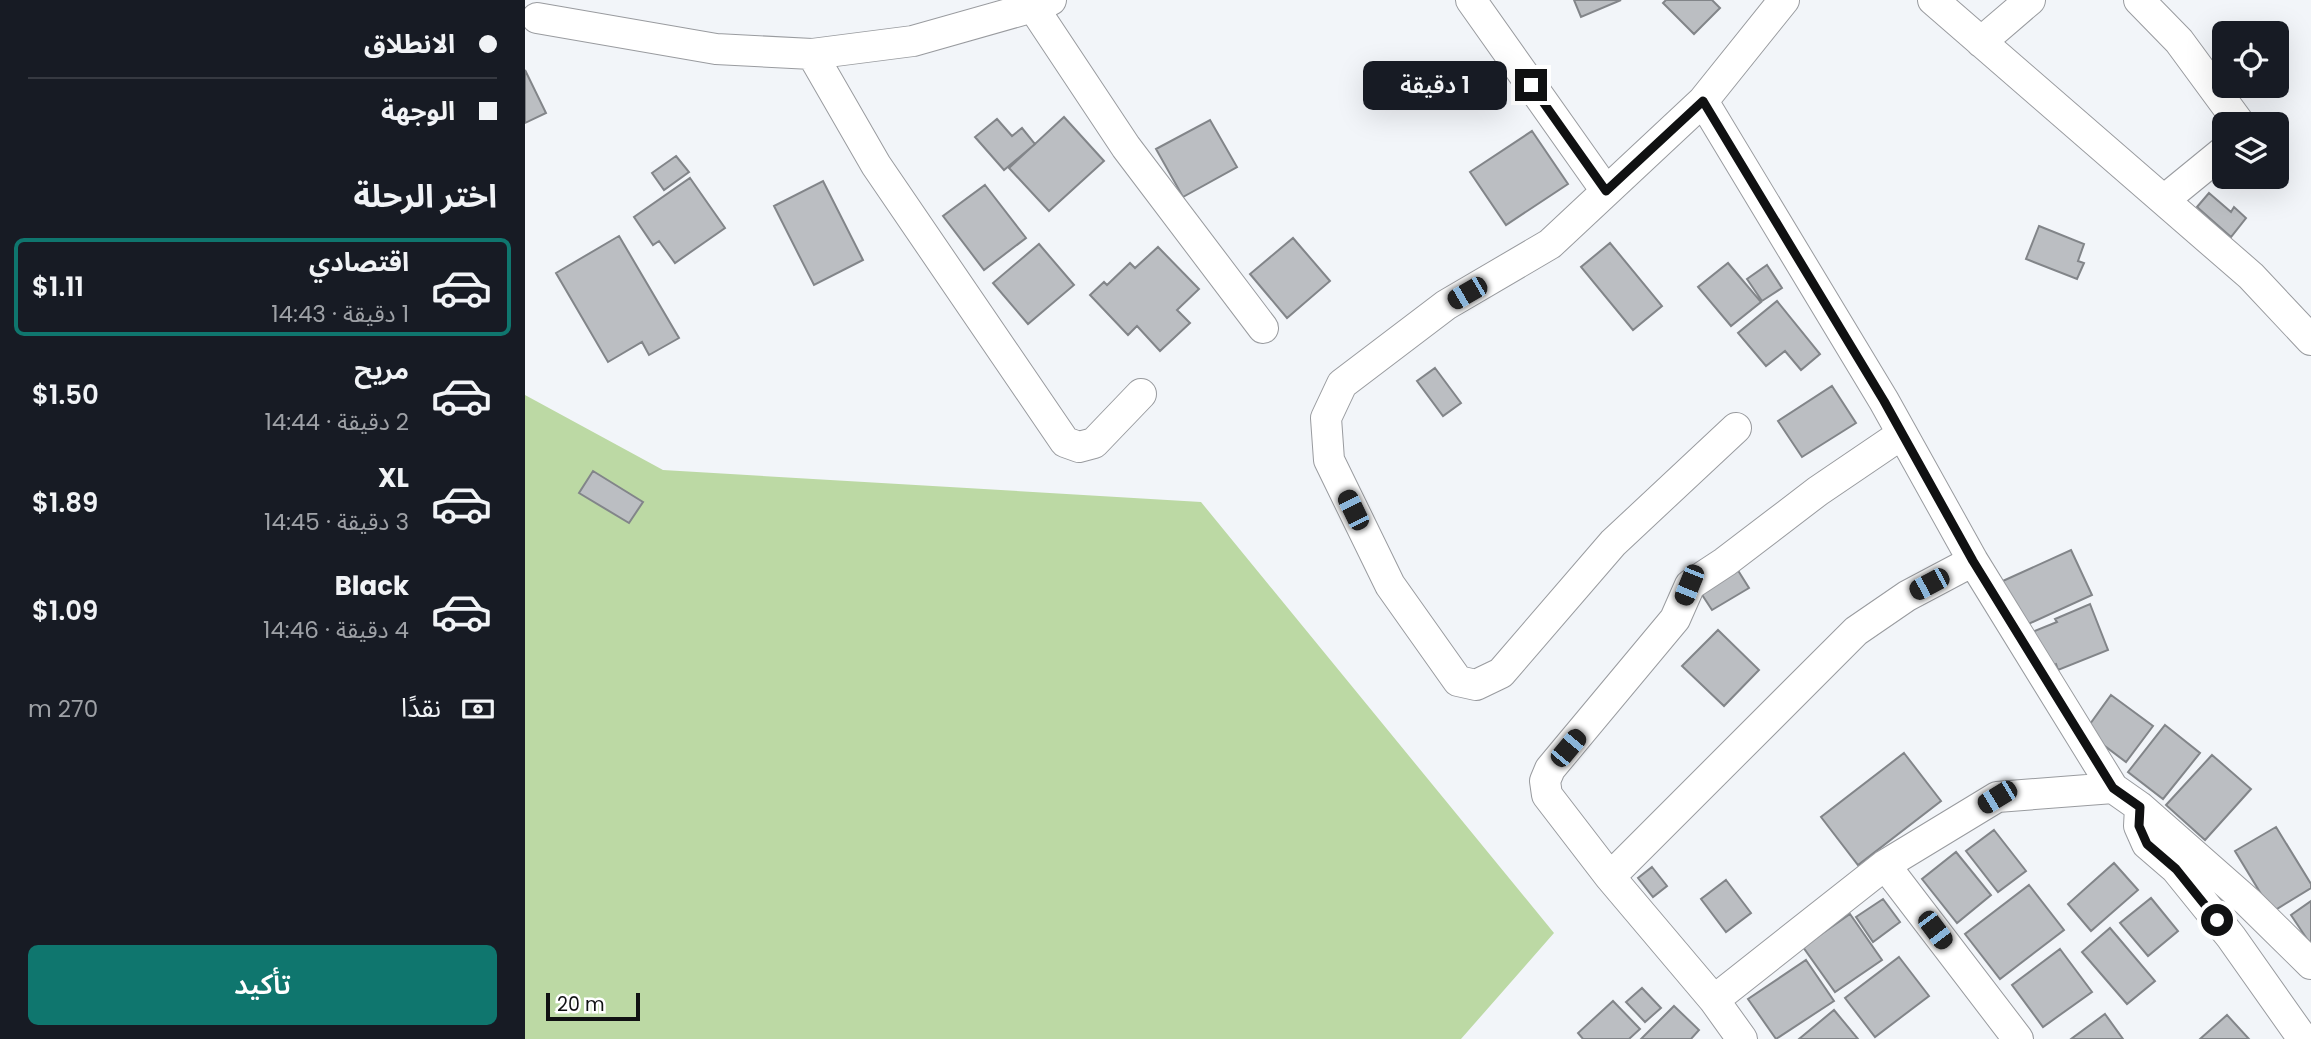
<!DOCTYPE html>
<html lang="ar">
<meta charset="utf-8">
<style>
:root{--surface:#171b24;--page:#242831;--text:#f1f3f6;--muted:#9ea1a6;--line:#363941;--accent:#0f766e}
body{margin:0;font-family:Poppins,"Noto Sans Arabic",sans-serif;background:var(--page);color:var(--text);direction:rtl;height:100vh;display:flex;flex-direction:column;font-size:26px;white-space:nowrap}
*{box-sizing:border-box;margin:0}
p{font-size:23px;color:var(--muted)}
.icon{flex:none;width:38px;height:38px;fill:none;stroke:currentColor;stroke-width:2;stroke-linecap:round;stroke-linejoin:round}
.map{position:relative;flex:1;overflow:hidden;direction:ltr}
.sheet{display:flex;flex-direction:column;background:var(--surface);width:525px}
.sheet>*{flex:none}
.guide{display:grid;align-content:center;height:154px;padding:0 28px;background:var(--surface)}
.fabs{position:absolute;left:1687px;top:21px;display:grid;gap:14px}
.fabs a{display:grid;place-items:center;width:77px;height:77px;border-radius:10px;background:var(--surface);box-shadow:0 7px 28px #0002;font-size:35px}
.scale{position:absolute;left:21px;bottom:18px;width:94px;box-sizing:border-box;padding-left:7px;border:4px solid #101112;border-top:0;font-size:19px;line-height:24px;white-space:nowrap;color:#101112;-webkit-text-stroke:5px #fff;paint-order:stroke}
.end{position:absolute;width:32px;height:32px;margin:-16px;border:9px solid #101112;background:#fff;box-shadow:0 0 0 4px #fff}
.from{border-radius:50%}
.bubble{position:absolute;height:49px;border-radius:10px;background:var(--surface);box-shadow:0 7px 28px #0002;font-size:23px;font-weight:600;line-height:49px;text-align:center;direction:rtl}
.car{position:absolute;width:21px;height:42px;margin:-21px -10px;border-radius:9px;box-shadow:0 0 5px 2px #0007;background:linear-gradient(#222 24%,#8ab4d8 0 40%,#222 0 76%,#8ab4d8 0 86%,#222 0)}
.guide b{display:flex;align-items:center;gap:24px;height:66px;font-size:26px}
.guide b+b{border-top:2px solid var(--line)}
.guide i{width:18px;height:18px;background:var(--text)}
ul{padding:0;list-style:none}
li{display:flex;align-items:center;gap:21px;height:98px;margin:0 14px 10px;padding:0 14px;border:4px solid transparent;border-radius:10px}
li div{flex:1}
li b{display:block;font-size:26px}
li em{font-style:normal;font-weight:600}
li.active{border-color:var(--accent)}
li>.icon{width:63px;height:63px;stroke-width:1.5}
h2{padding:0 28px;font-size:32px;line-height:84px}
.pay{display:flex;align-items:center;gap:18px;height:77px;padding:0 28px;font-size:26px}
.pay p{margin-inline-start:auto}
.button{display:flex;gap:14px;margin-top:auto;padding:14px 28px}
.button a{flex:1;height:80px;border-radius:10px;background:var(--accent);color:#fff;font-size:28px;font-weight:600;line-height:80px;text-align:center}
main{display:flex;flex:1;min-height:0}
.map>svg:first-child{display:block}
</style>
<main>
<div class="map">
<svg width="1786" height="1039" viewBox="0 0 1786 1039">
<rect width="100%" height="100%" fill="#f2f5f9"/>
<path fill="#bcd9a4" d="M 0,395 L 138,470 L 676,502 L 1029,933 L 936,1039 L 0,1039 Z"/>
<path fill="#bbbec2" stroke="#828589" stroke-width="2" d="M 1049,0 L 1096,0 L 1056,17 Z
M 1141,0 L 1187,0 L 1195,8 L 1169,34 L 1138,3 Z
M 0,70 L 21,113 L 0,123 Z
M 539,117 L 579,161 L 524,211 L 484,168 Z
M 472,119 L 487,136 L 497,128 L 510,144 L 479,170 L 450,137 Z
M 685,120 L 712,167 L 658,197 L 631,149 Z
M 1007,131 L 1043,184 L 981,225 L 945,172 Z
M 151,156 L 164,172 L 139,190 L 127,173 Z
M 165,178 L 200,228 L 150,263 L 134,241 L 128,245 L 109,217 Z
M 298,181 L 338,260 L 289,285 L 249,206 Z
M 460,185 L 501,238 L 459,270 L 418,216 Z
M 1684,193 L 1706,212 L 1709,207 L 1721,218 L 1706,237 L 1672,207 Z
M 1514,226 L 1559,244 L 1553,261 L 1559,263 L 1552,279 L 1501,259 Z
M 94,236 L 154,338 L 124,355 L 117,342 L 83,362 L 31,273 Z
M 768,238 L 805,281 L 762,318 L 725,274 Z
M 1085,243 L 1137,306 L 1108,330 L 1056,267 Z
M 514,244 L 549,285 L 503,324 L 468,283 Z
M 633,247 L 674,289 L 652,310 L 665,323 L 635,351 L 612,326 L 603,335 L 565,295 L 579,282 L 582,285 L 605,263 L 610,268 Z
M 1203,263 L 1236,302 L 1206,326 L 1173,287 Z
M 1242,265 L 1257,288 L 1237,301 L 1222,279 Z
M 1252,301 L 1295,354 L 1276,370 L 1260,351 L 1241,366 L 1213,333 Z
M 910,368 L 936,403 L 918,416 L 892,381 Z
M 1307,386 L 1331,423 L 1277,457 L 1253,421 Z
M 68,471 L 118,502 L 104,523 L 54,493 Z
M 1546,550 L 1567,595 L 1499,626 L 1469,585 Z
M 1209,564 L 1224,588 L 1187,610 L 1172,587 Z
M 1565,604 L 1583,650 L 1533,670 L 1531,664 L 1522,668 L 1507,632 L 1532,622 L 1530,619 Z
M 1193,630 L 1234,670 L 1199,706 L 1157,666 Z
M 1586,695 L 1628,726 L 1601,762 L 1560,731 Z
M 1640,725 L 1675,753 L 1638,799 L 1603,772 Z
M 1379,753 L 1416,801 L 1333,865 L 1296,817 Z
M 1687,755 L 1726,789 L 1680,840 L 1641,805 Z
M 1751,827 L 1786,884 L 1786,888 L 1747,912 L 1710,851 Z
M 1469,830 L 1501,871 L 1473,892 L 1441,851 Z
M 1431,852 L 1466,895 L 1432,923 L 1397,879 Z
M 1589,863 L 1613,890 L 1566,931 L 1543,904 Z
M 1127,867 L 1142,886 L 1128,897 L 1113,878 Z
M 1201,880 L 1226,913 L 1201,932 L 1176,899 Z
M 1504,885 L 1539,930 L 1475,979 L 1440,934 Z
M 1626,898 L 1653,931 L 1623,956 L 1595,923 Z
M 1358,899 L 1375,922 L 1348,942 L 1331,917 Z
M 1786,901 L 1786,945 L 1766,915 Z
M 1325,914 L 1357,960 L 1310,992 L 1278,947 Z
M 1585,928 L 1630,981 L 1602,1004 L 1557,952 Z
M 1535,949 L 1567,992 L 1518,1027 L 1487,985 Z
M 1374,957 L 1404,996 L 1350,1037 L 1320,998 Z
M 1281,960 L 1309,1001 L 1251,1039 L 1223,999 Z
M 1117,988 L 1136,1008 L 1120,1022 L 1101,1002 Z
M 1088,1001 L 1115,1029 L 1104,1039 L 1058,1039 L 1053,1033 Z
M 1149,1006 L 1174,1030 L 1166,1039 L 1116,1039 Z
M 1309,1010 L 1333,1039 L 1274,1039 Z
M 1580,1014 L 1598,1039 L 1546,1039 Z
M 1702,1015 L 1724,1039 L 1675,1039 Z"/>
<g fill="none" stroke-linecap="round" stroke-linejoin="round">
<defs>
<path id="minor" d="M 946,0 L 1081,191
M 1408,0 L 1726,276 L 1786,340
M 1614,0 L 1654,41 L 1715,124
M 508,7 L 601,147 L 738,328
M 12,18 L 191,49 L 287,54 L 388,41 L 508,7 L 526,0
M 1456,42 L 1505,0
M 287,54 L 351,165 L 540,442 L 554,447 L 569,443 L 616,394
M 1178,101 L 1359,401 L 1448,561 L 1588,788
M 1639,200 L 1699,151
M 1211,428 L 1088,543 L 976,673 L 951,685 L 933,681 L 865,585 L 804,460 L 801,418 L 817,384 L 921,305 L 1025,244 L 1178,101 L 1259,0
M 1615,807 L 1614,826 L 1622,844 L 1651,869 L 1706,937 L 1778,1039
M 1360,865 L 1493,1039
M 1085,877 L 1331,631 L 1382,596 L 1448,561
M 1189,1000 L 1360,865 L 1472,797 L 1588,788 L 1615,807 L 1723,902 L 1786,964
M 1217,1039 L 1189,1000 L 1085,877 L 1022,795 L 1020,781 L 1025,769 L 1150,619 L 1165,585 L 1200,562 L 1293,491 L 1377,434"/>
</defs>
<use href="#minor" stroke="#999b9f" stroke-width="32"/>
<use href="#minor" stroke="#fff" stroke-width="30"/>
</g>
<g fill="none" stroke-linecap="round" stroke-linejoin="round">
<path stroke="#101112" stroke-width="9" d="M 1006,85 L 1081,191 L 1178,101 L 1359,401 L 1448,561 L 1546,720 L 1588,788 L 1615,807 L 1614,826 L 1622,844 L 1651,869 L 1692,920"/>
</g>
</svg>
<div class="fabs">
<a><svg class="icon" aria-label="locate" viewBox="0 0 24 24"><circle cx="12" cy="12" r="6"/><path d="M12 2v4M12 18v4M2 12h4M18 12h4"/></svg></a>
<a><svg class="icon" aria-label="layers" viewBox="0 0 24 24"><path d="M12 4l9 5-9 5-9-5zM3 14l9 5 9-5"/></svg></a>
</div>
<div class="scale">20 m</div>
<i class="end from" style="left:1692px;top:920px"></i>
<i class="end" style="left:1006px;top:85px"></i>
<div class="bubble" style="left:838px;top:61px;width:144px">1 دقيقة</div>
<i class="car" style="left:942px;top:293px;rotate:240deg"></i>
<i class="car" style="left:828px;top:510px;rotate:334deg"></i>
<i class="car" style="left:1404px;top:584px;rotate:242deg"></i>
<i class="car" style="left:1164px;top:585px;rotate:202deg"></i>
<i class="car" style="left:1043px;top:748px;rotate:40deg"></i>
<i class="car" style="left:1472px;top:797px;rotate:239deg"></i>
<i class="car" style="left:1410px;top:930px;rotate:143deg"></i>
</div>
<section class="sheet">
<div class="guide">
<b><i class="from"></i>الانطلاق</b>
<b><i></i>الوجهة</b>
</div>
<h2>اختر الرحلة</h2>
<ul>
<li class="active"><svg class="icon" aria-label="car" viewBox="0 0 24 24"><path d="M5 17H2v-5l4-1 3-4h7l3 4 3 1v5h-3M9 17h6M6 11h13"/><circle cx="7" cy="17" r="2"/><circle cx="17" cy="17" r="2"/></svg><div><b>اقتصادي</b><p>1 دقيقة · 14:43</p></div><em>$1.11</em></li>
<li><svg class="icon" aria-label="car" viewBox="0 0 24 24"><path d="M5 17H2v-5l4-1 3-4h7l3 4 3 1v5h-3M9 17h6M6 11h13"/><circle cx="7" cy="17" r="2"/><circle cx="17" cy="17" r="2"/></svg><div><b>مريح</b><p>2 دقيقة · 14:44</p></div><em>$1.50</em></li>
<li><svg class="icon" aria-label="car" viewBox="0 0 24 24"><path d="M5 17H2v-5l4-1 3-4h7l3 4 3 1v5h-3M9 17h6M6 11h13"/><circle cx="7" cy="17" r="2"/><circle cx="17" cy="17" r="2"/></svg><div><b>XL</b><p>3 دقيقة · 14:45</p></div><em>$1.89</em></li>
<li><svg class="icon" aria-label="car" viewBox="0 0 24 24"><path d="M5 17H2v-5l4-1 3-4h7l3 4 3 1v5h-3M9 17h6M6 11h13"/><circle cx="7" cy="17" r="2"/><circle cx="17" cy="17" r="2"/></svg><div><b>Black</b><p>4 دقيقة · 14:46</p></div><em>$1.09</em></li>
</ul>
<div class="pay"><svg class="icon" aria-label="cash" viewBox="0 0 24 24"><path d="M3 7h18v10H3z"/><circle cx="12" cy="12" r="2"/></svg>نقدًا<p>270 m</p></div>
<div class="button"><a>تأكيد</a></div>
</section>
</main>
